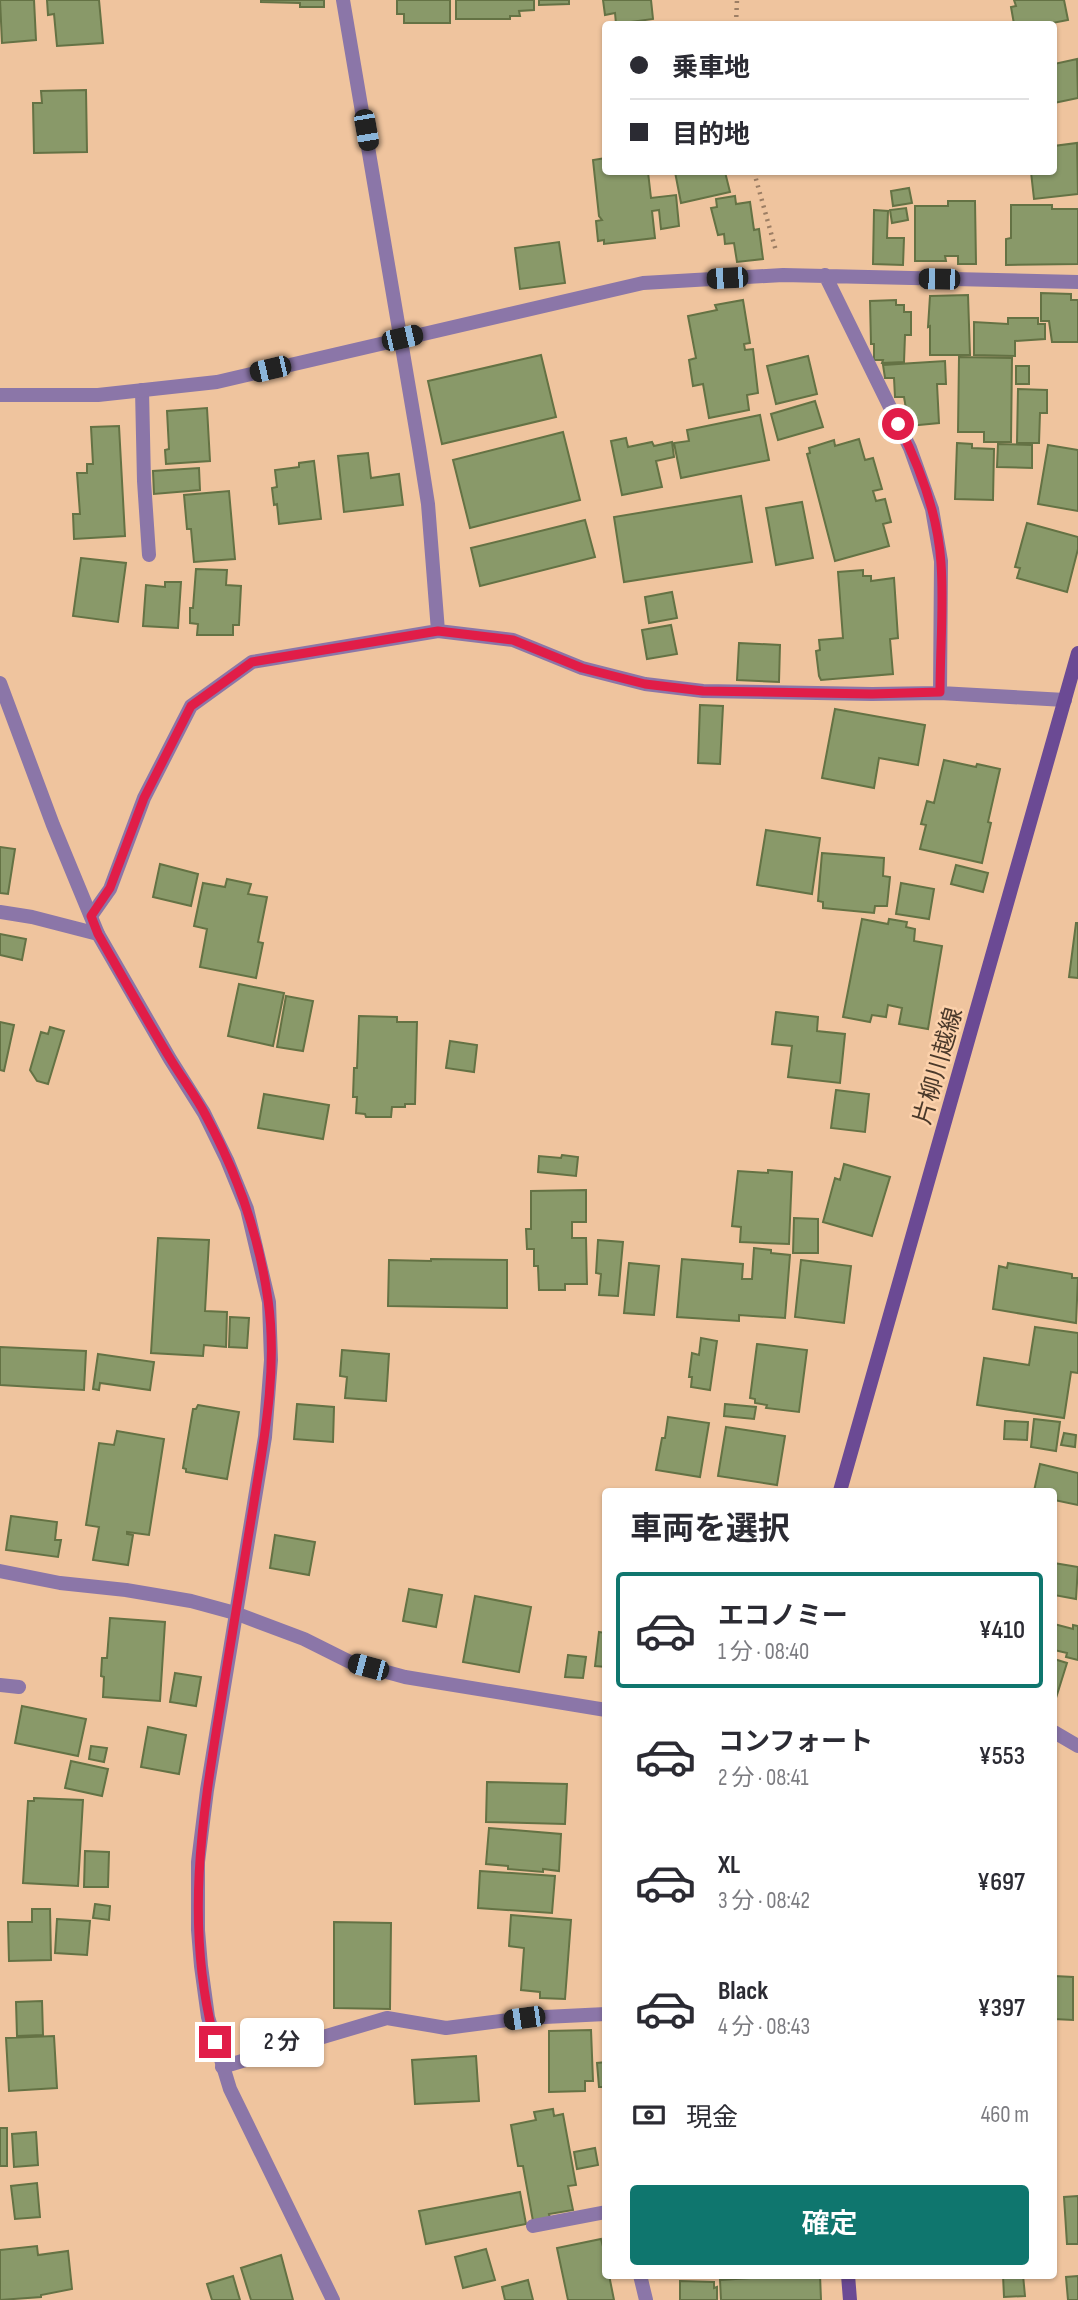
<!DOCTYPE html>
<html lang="ja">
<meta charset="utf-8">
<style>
:root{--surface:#fff;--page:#f7f7f7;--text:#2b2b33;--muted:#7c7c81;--line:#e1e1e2;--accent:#0f766e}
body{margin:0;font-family:"Sofia Sans Condensed","Noto Sans JP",sans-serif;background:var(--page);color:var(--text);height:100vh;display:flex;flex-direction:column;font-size:26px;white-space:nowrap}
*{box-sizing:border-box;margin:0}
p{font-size:23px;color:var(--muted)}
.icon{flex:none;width:38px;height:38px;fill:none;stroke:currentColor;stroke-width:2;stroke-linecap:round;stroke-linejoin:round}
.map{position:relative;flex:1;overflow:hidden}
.panel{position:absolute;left:602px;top:1488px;width:455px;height:791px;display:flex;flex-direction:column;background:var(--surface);border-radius:7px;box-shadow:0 2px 5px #0004}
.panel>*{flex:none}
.top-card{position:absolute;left:602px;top:21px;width:455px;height:154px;border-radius:7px;box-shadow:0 2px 5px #0004;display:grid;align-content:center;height:154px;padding:0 28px;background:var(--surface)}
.end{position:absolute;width:32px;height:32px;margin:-16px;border:9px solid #e11d48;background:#fff;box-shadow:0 0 0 4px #fff}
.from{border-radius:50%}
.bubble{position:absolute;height:49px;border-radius:7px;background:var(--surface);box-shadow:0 2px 5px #0004;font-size:23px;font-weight:600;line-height:49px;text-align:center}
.car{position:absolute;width:21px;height:42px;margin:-21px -10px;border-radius:9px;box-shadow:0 0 5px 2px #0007;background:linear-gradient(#222 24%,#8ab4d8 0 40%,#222 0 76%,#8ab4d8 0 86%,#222 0)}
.top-card b{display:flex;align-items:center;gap:24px;height:66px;font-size:26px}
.top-card b+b{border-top:2px solid var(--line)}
.top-card i{width:18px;height:18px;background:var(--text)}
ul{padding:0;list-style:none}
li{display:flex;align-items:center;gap:21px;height:116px;margin:0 14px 10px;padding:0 14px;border:4px solid transparent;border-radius:7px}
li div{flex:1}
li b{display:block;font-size:26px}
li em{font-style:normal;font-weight:600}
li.on{border-color:var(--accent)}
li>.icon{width:63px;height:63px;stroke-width:1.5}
h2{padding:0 28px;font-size:32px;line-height:84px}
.pay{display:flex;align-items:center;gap:18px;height:77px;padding:0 28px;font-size:26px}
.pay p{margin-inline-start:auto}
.primary-button{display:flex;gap:14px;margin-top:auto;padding:14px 28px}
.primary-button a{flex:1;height:80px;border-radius:7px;background:var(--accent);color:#fff;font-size:28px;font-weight:600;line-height:80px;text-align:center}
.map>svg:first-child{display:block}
</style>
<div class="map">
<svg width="1078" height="2300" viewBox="0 0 1078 2300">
<rect width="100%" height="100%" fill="#efc49e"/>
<path fill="#899969" stroke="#647244" stroke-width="2" d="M 0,0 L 34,0 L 36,40 L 2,43 Z
M 47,0 L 99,0 L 103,43 L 57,46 L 54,14 L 48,15 Z
M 261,0 L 324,0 L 324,7 L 300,7 L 300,3 L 261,2 Z
M 397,0 L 450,0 L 450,23 L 404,23 L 404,14 L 397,14 Z
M 456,0 L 534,0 L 534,10 L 519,11 L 520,16 L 510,16 L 510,19 L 456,19 Z
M 539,0 L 569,0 L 569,4 L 539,5 Z
M 603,0 L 651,0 L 653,19 L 616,24 L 615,13 L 605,15 Z
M 1014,0 L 1064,0 L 1068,20 L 1047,24 L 1014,24 L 1011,7 L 1016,6 Z
M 1077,59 L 1078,98 L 1054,103 L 1054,64 Z
M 86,90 L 87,152 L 34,153 L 33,103 L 42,103 L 41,91 Z
M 1077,143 L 1078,194 L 1034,199 L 1031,172 L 1054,172 L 1054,146 Z
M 606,158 L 606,172 L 648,172 L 651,198 L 676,195 L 679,226 L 661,229 L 659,210 L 652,211 L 655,238 L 604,244 L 604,240 L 598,241 L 596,221 L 602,220 L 599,216 L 593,160 Z
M 675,172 L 725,172 L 730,192 L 681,203 Z
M 909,188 L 912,203 L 893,206 L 891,191 Z
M 735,196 L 736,204 L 750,202 L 754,230 L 759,229 L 763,259 L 737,262 L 734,243 L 725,244 L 724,234 L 718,235 L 711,208 L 717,207 L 716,199 Z
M 948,201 L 975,201 L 976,264 L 958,264 L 958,256 L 945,256 L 946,261 L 915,261 L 915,206 L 948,206 Z
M 1011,205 L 1052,205 L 1052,209 L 1078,209 L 1078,264 L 1006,265 L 1006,239 L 1011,238 Z
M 906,208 L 908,220 L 892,223 L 890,210 Z
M 874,210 L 888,211 L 887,238 L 904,238 L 903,265 L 873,264 Z
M 559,242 L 565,283 L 520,289 L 515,248 Z
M 1041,293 L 1071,294 L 1071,300 L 1078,300 L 1078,342 L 1052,342 L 1049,321 L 1041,321 Z
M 968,295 L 970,355 L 930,355 L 930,326 L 928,327 L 930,296 Z
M 743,300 L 750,343 L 744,344 L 745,350 L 753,349 L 758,393 L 747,395 L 749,410 L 709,418 L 703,384 L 693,386 L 689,360 L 696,358 L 688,316 L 717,310 L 715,305 Z
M 896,300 L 896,305 L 904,305 L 904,312 L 911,312 L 911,335 L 905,335 L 904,362 L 882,363 L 883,360 L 874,360 L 874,344 L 871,344 L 870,301 Z
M 1008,318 L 1038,318 L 1038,324 L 1045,324 L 1045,339 L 1015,341 L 1015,356 L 974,355 L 974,322 L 1008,324 Z
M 541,355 L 556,417 L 442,444 L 428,381 Z
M 808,356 L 817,394 L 776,404 L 767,366 Z
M 959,357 L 1012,358 L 1011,442 L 984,442 L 984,432 L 958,432 Z
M 945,361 L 946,384 L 937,384 L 939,423 L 909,426 L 904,397 L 895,397 L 894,378 L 885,378 L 883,365 Z
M 1016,366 L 1029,366 L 1029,384 L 1016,384 Z
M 1018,389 L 1047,390 L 1047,413 L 1040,413 L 1039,443 L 1017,443 Z
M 815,401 L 823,427 L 778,440 L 771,414 Z
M 207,408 L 210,461 L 166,464 L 165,450 L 169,449 L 167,411 Z
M 760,415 L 769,460 L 681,478 L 674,443 L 689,441 L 687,430 Z
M 119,426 L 125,536 L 74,539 L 73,514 L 80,514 L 77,473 L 87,473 L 87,464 L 93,464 L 91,427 Z
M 563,432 L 580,500 L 470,528 L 453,460 Z
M 626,438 L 628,447 L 652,442 L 654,446 L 672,442 L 674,457 L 656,461 L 662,487 L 622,495 L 611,441 Z
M 859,439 L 865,460 L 873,458 L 882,489 L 873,491 L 876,501 L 885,499 L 891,522 L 883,524 L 889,546 L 835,561 L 807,454 L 810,453 L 809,448 L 834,440 L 835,446 Z
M 957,443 L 972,444 L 972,448 L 994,449 L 993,500 L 955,499 Z
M 998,444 L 1032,445 L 1032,468 L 997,467 Z
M 1048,445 L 1078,450 L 1078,511 L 1038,504 Z
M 368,453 L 371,478 L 399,474 L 403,505 L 344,512 L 338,456 Z
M 314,461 L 321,519 L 279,524 L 277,504 L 274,505 L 272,488 L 277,487 L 275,470 L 299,467 L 299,463 Z
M 199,468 L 200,490 L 154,494 L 153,471 Z
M 229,491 L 235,559 L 194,562 L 191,529 L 187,529 L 184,495 Z
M 741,496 L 752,562 L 624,582 L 614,517 Z
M 802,502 L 813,558 L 776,565 L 766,508 Z
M 585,520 L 595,557 L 480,586 L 471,548 Z
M 1027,523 L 1078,537 L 1078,549 L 1067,592 L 1017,578 L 1020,568 L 1015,567 Z
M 81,558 L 126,563 L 118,622 L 73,616 Z
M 196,569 L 227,570 L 226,585 L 241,586 L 239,625 L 233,625 L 233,635 L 197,635 L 198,624 L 190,623 L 190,608 L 193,608 Z
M 863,570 L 863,576 L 871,576 L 871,581 L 894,578 L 898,638 L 890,639 L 893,674 L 821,680 L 819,676 L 816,651 L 820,650 L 819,640 L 843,638 L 838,572 Z
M 165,582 L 181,582 L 178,628 L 143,626 L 146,585 L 165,587 Z
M 672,592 L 677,618 L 649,623 L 645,597 Z
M 671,625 L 677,654 L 647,659 L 642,630 Z
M 739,643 L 780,645 L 779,682 L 737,680 Z
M 700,705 L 723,706 L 720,764 L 698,763 Z
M 835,709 L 925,725 L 918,765 L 879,758 L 874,788 L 822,778 Z
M 944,760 L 976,767 L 977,764 L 1000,769 L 988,822 L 991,823 L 982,863 L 920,849 L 926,825 L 921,824 L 927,801 L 934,803 Z
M 766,830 L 820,838 L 812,894 L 757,885 Z
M 0,847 L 15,849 L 8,894 L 0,893 Z
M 822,853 L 884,858 L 883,876 L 890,877 L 887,906 L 875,906 L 874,913 L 823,908 L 823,902 L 818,901 Z
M 160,864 L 198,874 L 191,906 L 153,897 Z
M 956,865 L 988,873 L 983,892 L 951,884 Z
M 227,879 L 251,884 L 248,894 L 267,897 L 258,942 L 263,943 L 256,978 L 200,967 L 207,929 L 194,926 L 203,883 L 225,887 Z
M 901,883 L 934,889 L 929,919 L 896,914 Z
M 862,919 L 888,924 L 889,919 L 907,922 L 906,927 L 915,929 L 914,941 L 942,946 L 928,1029 L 899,1024 L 902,1008 L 888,1005 L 886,1017 L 872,1015 L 870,1022 L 843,1017 Z
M 1076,923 L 1078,923 L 1078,978 L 1069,977 Z
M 0,934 L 26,939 L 22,960 L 0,955 Z
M 239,984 L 284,993 L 273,1046 L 228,1036 Z
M 286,996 L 313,1001 L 303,1051 L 277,1047 Z
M 776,1012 L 818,1017 L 817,1031 L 845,1034 L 840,1083 L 788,1077 L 792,1046 L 772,1044 Z
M 359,1016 L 397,1017 L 397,1022 L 417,1022 L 415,1104 L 405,1104 L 405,1107 L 392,1107 L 391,1117 L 366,1117 L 365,1114 L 356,1113 L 357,1097 L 353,1097 L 354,1068 L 357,1068 Z
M 0,1022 L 14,1025 L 4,1071 L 0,1070 Z
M 50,1027 L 64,1031 L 48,1084 L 37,1081 L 30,1070 L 41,1032 L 48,1034 Z
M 450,1041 L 477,1045 L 474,1072 L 446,1068 Z
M 836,1090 L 869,1094 L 865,1132 L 831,1128 Z
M 264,1094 L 329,1105 L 323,1139 L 258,1128 Z
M 562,1155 L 578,1157 L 576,1176 L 538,1172 L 539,1156 L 561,1158 Z
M 844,1164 L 890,1177 L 872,1236 L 823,1222 L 835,1178 L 840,1180 Z
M 768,1170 L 792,1172 L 789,1244 L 740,1242 L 741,1227 L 732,1226 L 738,1171 L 768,1173 Z
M 586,1190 L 586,1222 L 572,1222 L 572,1238 L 586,1238 L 587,1284 L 565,1284 L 565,1290 L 539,1290 L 538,1266 L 534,1266 L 534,1249 L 527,1249 L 526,1229 L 531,1229 L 531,1191 Z
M 794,1218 L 818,1219 L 818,1253 L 793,1253 Z
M 158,1238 L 209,1240 L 205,1311 L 227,1312 L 226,1347 L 204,1345 L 203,1356 L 151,1353 Z
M 598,1240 L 623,1242 L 618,1296 L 599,1295 L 601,1274 L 596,1273 Z
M 754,1248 L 771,1250 L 771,1253 L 790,1255 L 785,1318 L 739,1315 L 739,1321 L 677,1317 L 682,1259 L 743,1264 L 742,1279 L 752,1279 Z
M 431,1259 L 507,1260 L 507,1308 L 388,1306 L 389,1260 L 431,1261 Z
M 801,1260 L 851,1266 L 844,1323 L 795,1317 Z
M 629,1263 L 659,1266 L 654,1315 L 624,1313 Z
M 1008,1263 L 1072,1274 L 1072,1278 L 1078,1278 L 1076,1323 L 993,1309 L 999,1266 L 1007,1268 Z
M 230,1317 L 249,1318 L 247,1348 L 229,1347 Z
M 1035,1327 L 1078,1333 L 1078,1373 L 1071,1372 L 1064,1418 L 977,1405 L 984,1358 L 1029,1365 Z
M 701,1338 L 717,1341 L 710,1390 L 691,1387 L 692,1377 L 689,1377 L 692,1353 L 699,1355 Z
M 757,1344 L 807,1350 L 799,1412 L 766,1408 L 767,1405 L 755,1403 L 755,1399 L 750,1398 Z
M 0,1347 L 86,1351 L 84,1390 L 0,1385 Z
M 342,1350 L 389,1354 L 386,1401 L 345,1398 L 347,1377 L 340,1376 Z
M 98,1354 L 154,1362 L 150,1390 L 100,1383 L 99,1390 L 93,1389 Z
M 297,1404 L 334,1407 L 333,1442 L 294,1439 Z
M 725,1404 L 756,1407 L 754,1419 L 724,1416 Z
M 198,1405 L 239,1412 L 227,1479 L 186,1472 L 186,1469 L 183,1468 L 193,1409 L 196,1409 Z
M 668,1417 L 709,1423 L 700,1477 L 656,1470 L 662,1438 L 665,1438 Z
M 1034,1419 L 1060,1422 L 1056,1451 L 1031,1447 Z
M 1005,1421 L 1028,1422 L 1027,1440 L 1004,1439 Z
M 726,1427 L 785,1436 L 777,1485 L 718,1476 Z
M 117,1431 L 164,1439 L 149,1535 L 127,1532 L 127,1534 L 133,1535 L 128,1565 L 93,1560 L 99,1527 L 86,1525 L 99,1443 L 114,1445 Z
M 1064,1433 L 1076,1435 L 1075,1447 L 1061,1445 Z
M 1040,1464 L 1078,1473 L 1078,1505 L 1054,1500 L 1054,1491 L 1034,1491 Z
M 11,1516 L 57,1522 L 55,1540 L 61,1540 L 58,1557 L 6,1550 Z
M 275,1535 L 315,1542 L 309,1575 L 270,1568 Z
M 1054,1563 L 1078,1567 L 1076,1599 L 1054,1595 Z
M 409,1589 L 442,1595 L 436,1627 L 403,1621 Z
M 475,1596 L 531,1607 L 519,1672 L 463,1662 Z
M 110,1618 L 165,1622 L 160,1701 L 103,1697 L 104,1677 L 101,1676 L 102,1658 L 107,1658 Z
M 1054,1624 L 1073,1629 L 1073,1625 L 1078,1626 L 1078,1660 L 1066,1657 L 1067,1653 L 1054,1650 Z
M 599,1632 L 606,1633 L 606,1667 L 595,1666 Z
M 568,1655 L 586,1657 L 583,1678 L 565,1677 Z
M 1054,1659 L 1067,1663 L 1056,1698 L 1054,1698 Z
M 175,1673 L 201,1677 L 196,1706 L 170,1702 Z
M 22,1706 L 86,1719 L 78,1756 L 15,1743 Z
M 148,1727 L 186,1735 L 179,1774 L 141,1767 Z
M 91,1746 L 107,1748 L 104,1762 L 89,1759 Z
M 71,1761 L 108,1769 L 102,1796 L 65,1788 Z
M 487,1782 L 567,1784 L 565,1824 L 486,1822 Z
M 34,1798 L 83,1800 L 78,1886 L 23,1883 L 28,1801 L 34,1801 Z
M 489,1828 L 561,1834 L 559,1871 L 543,1869 L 543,1872 L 508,1869 L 508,1866 L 486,1864 Z
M 85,1851 L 109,1852 L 108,1887 L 84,1887 Z
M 480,1871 L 555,1876 L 552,1913 L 478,1908 Z
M 95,1904 L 110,1906 L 109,1920 L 93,1918 Z
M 32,1909 L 50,1909 L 51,1960 L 9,1961 L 8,1922 L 32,1922 Z
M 511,1915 L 571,1920 L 565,1999 L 540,1998 L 540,1992 L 521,1990 L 524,1948 L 509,1946 Z
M 57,1919 L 90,1921 L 87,1955 L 55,1953 Z
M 334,1922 L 391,1923 L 390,2009 L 334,2008 Z
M 1054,1976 L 1073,1977 L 1073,2020 L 1054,2019 Z
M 42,2001 L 43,2035 L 17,2036 L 16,2002 Z
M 591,2030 L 593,2081 L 585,2081 L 585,2091 L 549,2092 L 549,2031 Z
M 54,2036 L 57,2088 L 9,2091 L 6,2038 Z
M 476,2056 L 479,2101 L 415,2104 L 412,2060 Z
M 606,2062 L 606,2087 L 599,2087 L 597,2063 Z
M 553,2109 L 554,2116 L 563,2114 L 576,2185 L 568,2186 L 573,2210 L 549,2214 L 550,2218 L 533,2221 L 523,2166 L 518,2166 L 511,2125 L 536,2120 L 534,2112 Z
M 0,2128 L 7,2128 L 7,2166 L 0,2166 Z
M 36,2132 L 38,2165 L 14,2167 L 12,2134 Z
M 595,2148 L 598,2165 L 577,2169 L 574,2152 Z
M 37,2183 L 40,2217 L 15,2219 L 11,2186 Z
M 520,2192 L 526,2224 L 426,2244 L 419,2211 Z
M 1078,2196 L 1078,2244 L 1067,2244 L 1064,2197 Z
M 601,2239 L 606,2258 L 606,2275 L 609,2275 L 614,2300 L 568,2300 L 557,2248 Z
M 37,2246 L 38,2255 L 68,2251 L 72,2289 L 41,2295 L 41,2297 L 0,2300 L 0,2250 Z
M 486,2249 L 495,2280 L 463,2288 L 455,2257 Z
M 281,2255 L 293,2300 L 251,2300 L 241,2268 Z
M 750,2275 L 820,2275 L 821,2300 L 721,2300 L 720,2280 L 750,2278 Z
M 1003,2275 L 1023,2275 L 1025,2296 L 1004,2297 Z
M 233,2276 L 240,2300 L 212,2300 L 207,2284 Z
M 1078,2276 L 1078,2300 L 1068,2300 L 1066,2277 Z
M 528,2280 L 533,2300 L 505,2300 L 502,2287 Z
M 680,2281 L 714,2282 L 714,2288 L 717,2287 L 717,2300 L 680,2300 Z"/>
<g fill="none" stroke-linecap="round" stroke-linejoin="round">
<path stroke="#9c7e64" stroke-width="4.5" stroke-dasharray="2 5" stroke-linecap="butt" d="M 736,24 L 737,0
M 754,172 L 776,251"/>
<path stroke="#8b76a8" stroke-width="14" d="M 142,390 L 144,481 L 149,555
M 0,1685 L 19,1687
M 222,2067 L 387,2018 L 446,2028 L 524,2018 L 606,2014
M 533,2226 L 606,2212"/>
<path stroke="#8b76a8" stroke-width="14" d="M 343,0 L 419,447 L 428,504 L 438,631
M 825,275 L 910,448 L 932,509 L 941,561 L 940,693
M 0,395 L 98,395 L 217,382 L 643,283 L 783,275 L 1078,282
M 0,912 L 32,917 L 98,934
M 91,916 L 110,889 L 144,798 L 191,706 L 252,662 L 438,631 L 513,640 L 582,668 L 645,684 L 703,691 L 872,694 L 940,693 L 1065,700
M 0,1571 L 60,1583 L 126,1590 L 191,1601 L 235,1613 L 304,1639 L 350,1662 L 405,1677 L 606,1710
M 1054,1732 L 1078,1746
M 640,2275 L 646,2300"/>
<path stroke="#8b76a8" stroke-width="14" d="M 0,683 L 53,825 L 98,934 L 170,1059 L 204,1113 L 227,1160 L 247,1209 L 269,1302 L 271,1360 L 265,1437 L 207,1790 L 198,1862 L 198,1930 L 201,1966 L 208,2017 L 230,2089 L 333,2300"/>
<path stroke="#6b4a94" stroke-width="14" d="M 840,1491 L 1078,653
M 848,2275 L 850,2300"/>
</g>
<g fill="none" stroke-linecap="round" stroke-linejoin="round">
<path stroke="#e11d48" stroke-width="9" d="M 215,2042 C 184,1926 202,1818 221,1702 C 232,1637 242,1572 253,1508 C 264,1440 278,1369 268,1300 C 259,1235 236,1171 205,1114 C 195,1095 182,1078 171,1060 C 146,1019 122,976 98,934 L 91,916 L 110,888 L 144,798 L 191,706 L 252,662 L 438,631 L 513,640 L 582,668 L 645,684 L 703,691 L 872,694 L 940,692 C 940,650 944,606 941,563 C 938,515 920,467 898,424"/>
</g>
<g text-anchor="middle" stroke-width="5" stroke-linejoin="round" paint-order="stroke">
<g font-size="24" fill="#4a392a" stroke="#fcd1ab">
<text transform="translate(938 1066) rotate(-74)" y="8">片柳川越線</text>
</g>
</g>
</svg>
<i class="end from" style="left:898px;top:424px"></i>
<i class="end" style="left:215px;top:2042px"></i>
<div class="bubble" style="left:240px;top:2018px;width:84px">2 分</div>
<i class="car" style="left:366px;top:130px;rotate:170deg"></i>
<i class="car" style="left:727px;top:278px;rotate:267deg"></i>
<i class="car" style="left:939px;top:279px;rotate:271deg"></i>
<i class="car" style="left:402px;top:338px;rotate:77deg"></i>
<i class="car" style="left:270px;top:369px;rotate:257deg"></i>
<i class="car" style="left:368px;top:1667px;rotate:285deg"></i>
<i class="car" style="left:524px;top:2018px;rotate:262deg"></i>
<div class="top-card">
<b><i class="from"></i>乗車地</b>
<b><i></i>目的地</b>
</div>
<section class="panel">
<h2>車両を選択</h2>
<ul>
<li class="on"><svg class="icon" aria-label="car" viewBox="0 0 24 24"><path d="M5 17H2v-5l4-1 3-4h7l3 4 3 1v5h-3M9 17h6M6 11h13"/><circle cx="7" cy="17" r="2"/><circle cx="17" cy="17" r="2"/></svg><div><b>エコノミー</b><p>1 分 · 08:40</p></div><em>¥410</em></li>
<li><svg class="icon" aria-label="car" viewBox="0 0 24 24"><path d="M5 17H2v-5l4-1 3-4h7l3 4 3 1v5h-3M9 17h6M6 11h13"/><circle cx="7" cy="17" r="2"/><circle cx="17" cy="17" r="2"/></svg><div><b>コンフォート</b><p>2 分 · 08:41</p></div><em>¥553</em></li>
<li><svg class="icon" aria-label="car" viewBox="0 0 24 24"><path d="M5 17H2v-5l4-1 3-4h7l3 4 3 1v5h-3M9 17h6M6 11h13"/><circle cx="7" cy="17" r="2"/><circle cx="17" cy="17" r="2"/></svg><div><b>XL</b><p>3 分 · 08:42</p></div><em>¥697</em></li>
<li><svg class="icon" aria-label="car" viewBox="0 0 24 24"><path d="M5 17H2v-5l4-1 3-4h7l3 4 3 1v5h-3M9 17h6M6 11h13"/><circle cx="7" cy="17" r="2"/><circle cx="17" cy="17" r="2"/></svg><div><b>Black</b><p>4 分 · 08:43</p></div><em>¥397</em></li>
</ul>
<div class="pay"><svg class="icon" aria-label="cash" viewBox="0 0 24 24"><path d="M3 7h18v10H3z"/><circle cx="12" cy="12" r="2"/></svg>現金<p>460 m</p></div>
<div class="primary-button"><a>確定</a></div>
</section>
</div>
